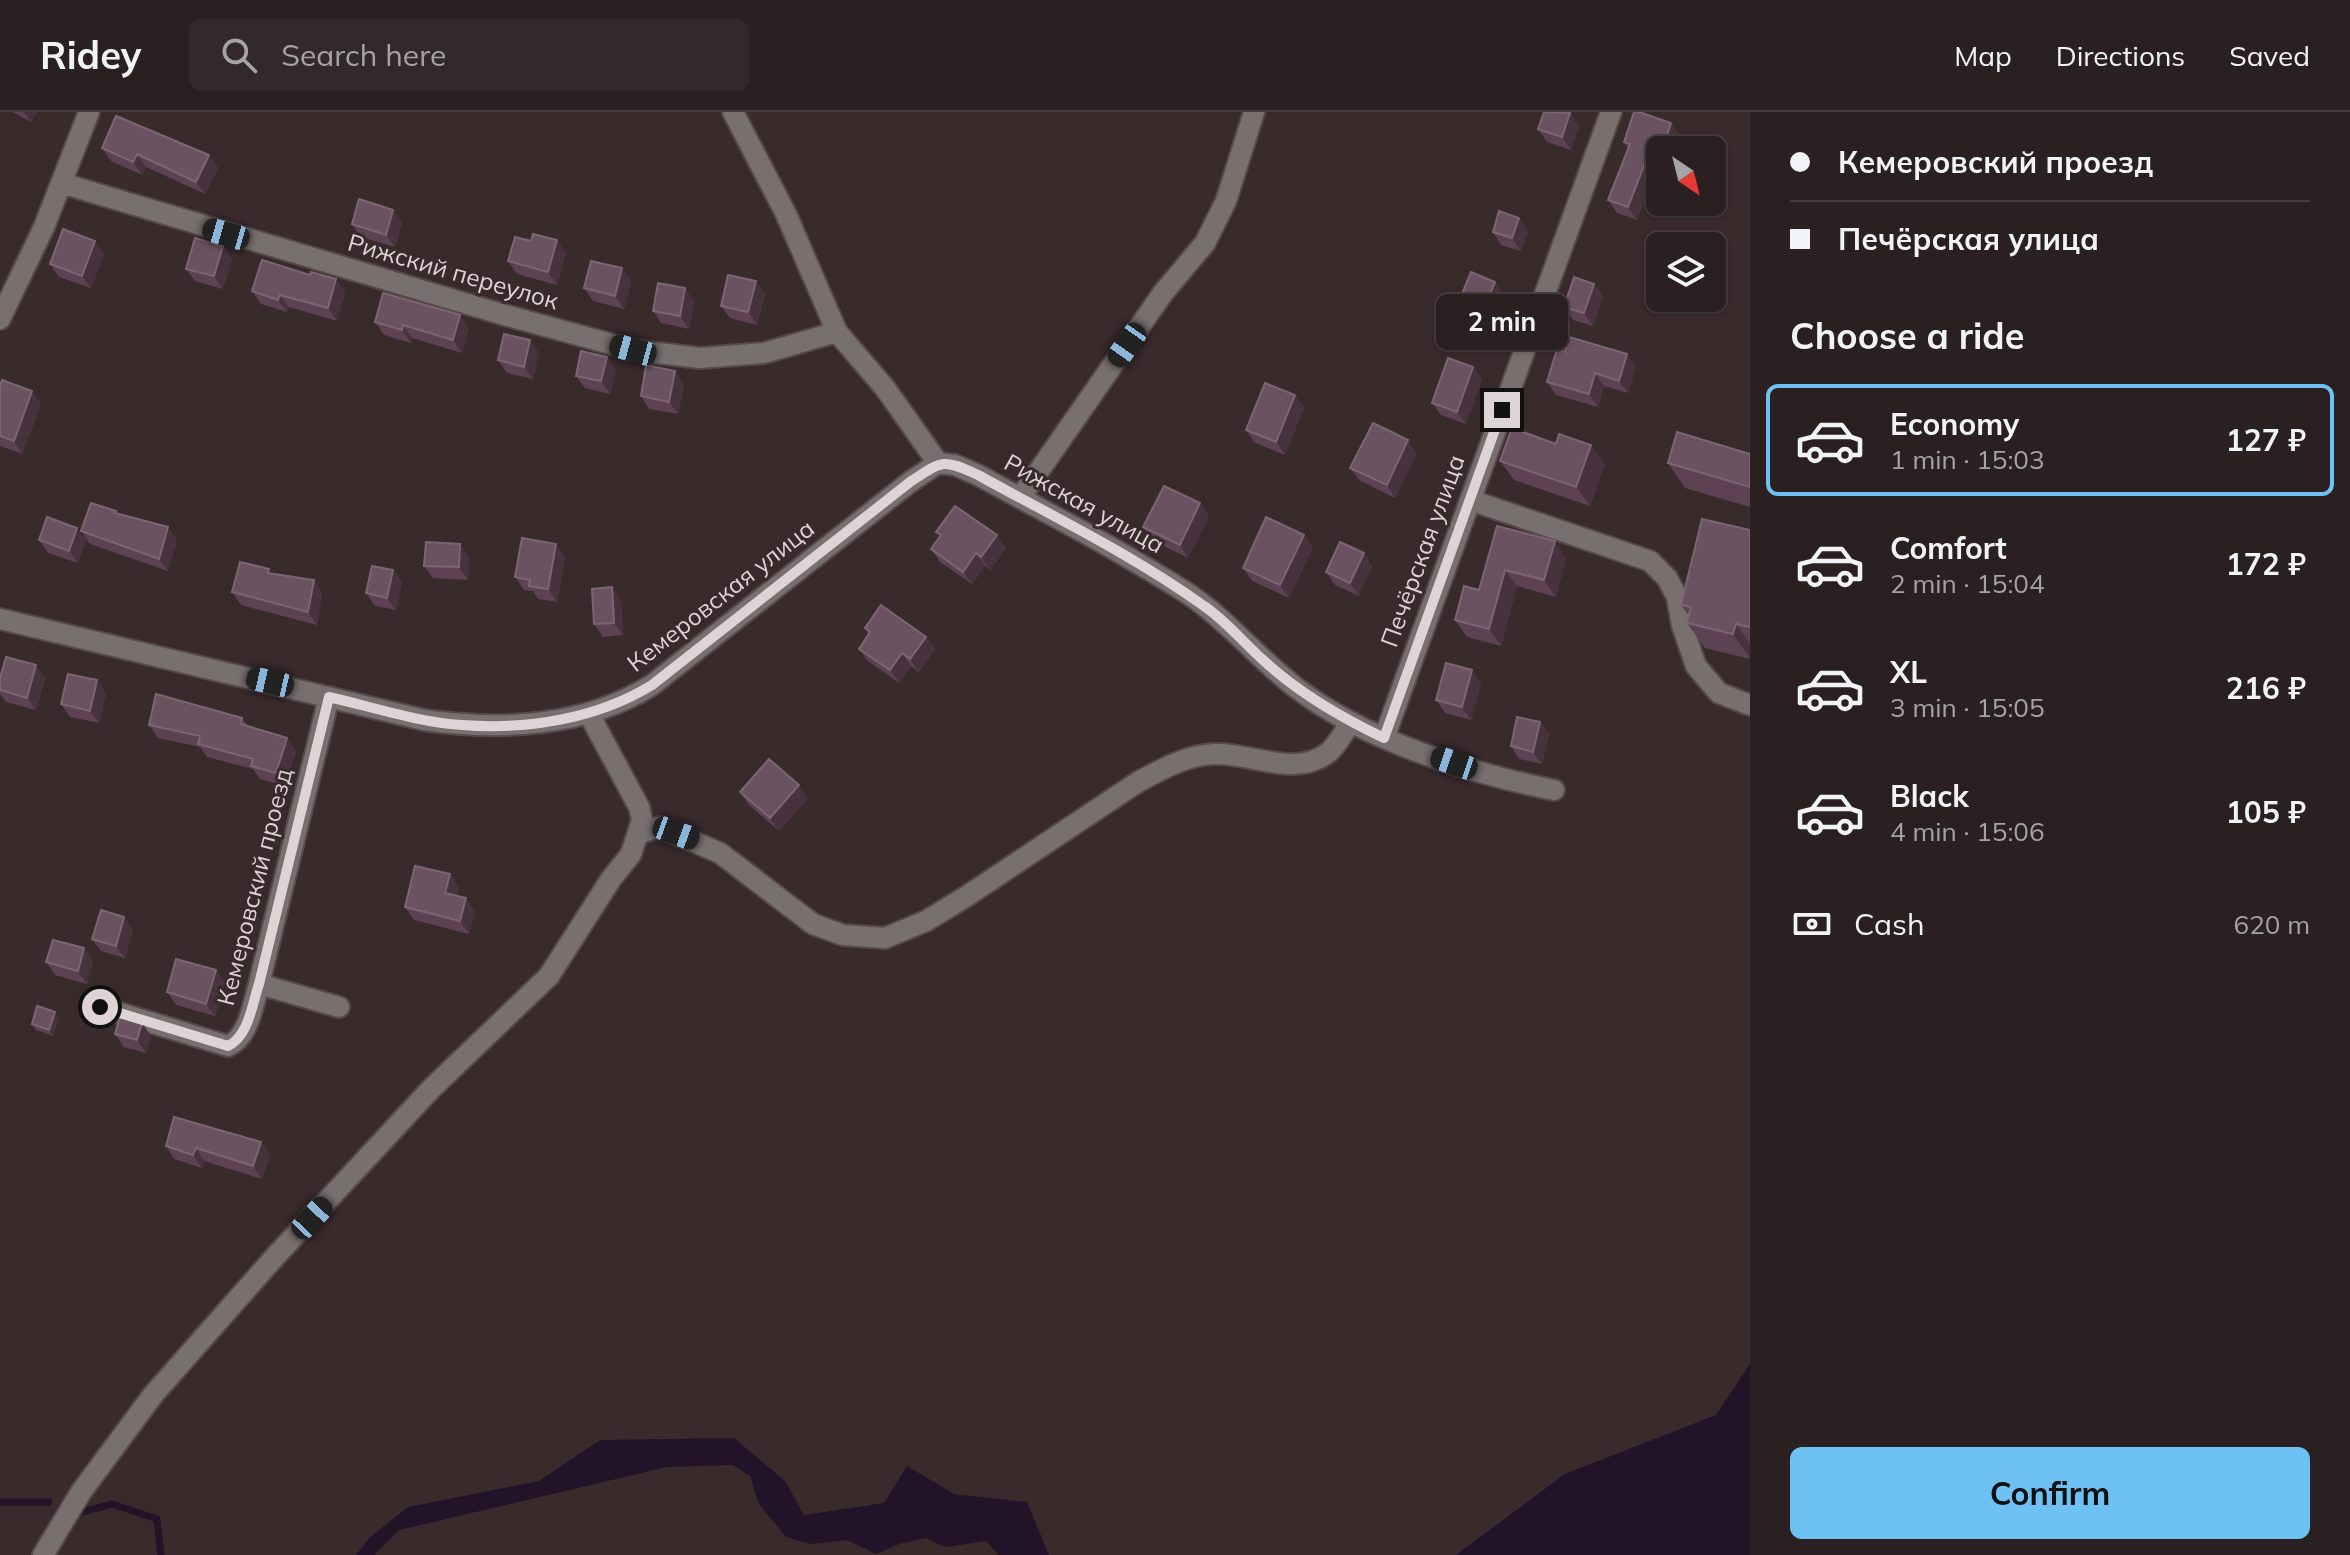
<!DOCTYPE html>
<meta charset="utf-8">
<style>
:root{--surface:#2b2021;--page:#33282a;--text:#f1f3f6;--muted:#a6a3a5;--line:#473e3f;--accent:#6ec2f3}
body{margin:0;font-family:Mulish,sans-serif;background:var(--page);color:var(--text);height:100vh;display:flex;flex-direction:column;font-size:30px;white-space:nowrap}
*{box-sizing:border-box;margin:0}
p{font-size:26px;color:var(--muted)}
.icon{flex:none;width:44px;height:44px;fill:none;stroke:currentColor;stroke-width:2;stroke-linecap:round;stroke-linejoin:round}
.map{position:relative;flex:1;overflow:hidden}
.panel{display:flex;flex-direction:column;background:var(--surface);width:600px}
.panel>*{flex:none}
.top-card{display:grid;align-content:center;height:176px;padding:0 40px;background:var(--surface)}
.needle{width:52px;rotate:145deg}
.tools{position:absolute;left:1646px;top:24px;display:grid;gap:16px}
.tools a{display:grid;place-items:center;width:80px;height:80px;border-radius:12px;background:var(--surface);box-shadow:0 2px 6px #0004,0 0 0 2px var(--line);font-size:40px}
.end{position:absolute;width:36px;height:36px;margin:-18px;border:10px solid #ded4d5;background:#111;box-shadow:0 0 0 4px #111}
.from{border-radius:50%}
.bubble{position:absolute;height:56px;border-radius:12px;background:var(--surface);box-shadow:0 2px 6px #0004,0 0 0 2px var(--line);font-size:26px;font-weight:700;line-height:56px;text-align:center}
.car{position:absolute;width:24px;height:48px;margin:-24px -12px;border-radius:10px;box-shadow:0 0 6px 2px #0007;background:linear-gradient(#222 24%,#8ab4d8 0 40%,#222 0 76%,#8ab4d8 0 86%,#222 0)}
.top-card b{display:flex;align-items:center;gap:28px;height:76px;font-size:30px}
.top-card b+b{border-top:2px solid var(--line)}
.top-card i{width:20px;height:20px;background:var(--text)}
ul{padding:0;list-style:none}
li{display:flex;align-items:center;gap:24px;height:112px;margin:0 16px 12px;padding:0 24px;border:4px solid transparent;border-radius:12px}
li div{flex:1}
li b{display:block;font-size:30px}
li em{font-style:normal;font-weight:700}
li.active{border-color:var(--accent)}
li>.icon{width:72px;height:72px;stroke-width:1.5}
h2{padding:0 40px;font-size:36px;line-height:96px}
.pay{display:flex;align-items:center;gap:20px;height:88px;padding:0 40px;font-size:30px}
.pay p{margin-inline-start:auto}
.cta{display:flex;gap:16px;margin-top:auto;padding:16px 40px}
.cta a{flex:1;height:92px;border-radius:12px;background:var(--accent);color:#111;font-size:32px;font-weight:700;line-height:92px;text-align:center}
header{display:flex;align-items:center;gap:48px;box-sizing:border-box;height:112px;padding:0 40px;background:var(--surface);border-bottom:2px solid var(--line)}
header strong{font-size:38px}
nav{display:flex;gap:44px;margin-inline-start:auto;font-size:28px}
.search{width:560px;height:72px;background:var(--page);display:flex;align-items:center;gap:20px;box-sizing:border-box;padding:0 28px;border-radius:12px;color:var(--muted);font-size:30px}
main{display:flex;flex:1;min-height:0}
.map>svg:first-child{display:block}
</style>
<header>
<strong>Ridey</strong>
<div class="search"><svg class="icon" aria-label="search" viewBox="0 0 24 24"><circle cx="10" cy="10" r="6"/><path d="M15 15l6 6"/></svg>Search here</div>
<nav><a>Map</a><a>Directions</a><a>Saved</a></nav>
</header>
<main>
<div class="map">
<svg width="1750" height="1443" viewBox="0 0 1750 1443">
<rect width="100%" height="100%" fill="#392a2c"/>
<path fill="#221329" d="M 1750,1252 L 1750,1443 L 1456,1443 L 1565,1362 L 1716,1303 Z
M 734,1326 L 785,1369 L 804,1403 L 884,1391 L 907,1354 L 954,1382 L 1027,1390 L 1049,1443 L 999,1443 L 986,1429 L 945,1435 L 926,1426 L 899,1432 L 876,1442 L 847,1428 L 810,1432 L 786,1425 L 759,1392 L 750,1364 L 733,1353 L 667,1355 L 399,1418 L 374,1443 L 356,1443 L 369,1426 L 408,1395 L 539,1369 L 600,1328 Z"/>
<g fill="none" stroke-linecap="round" stroke-linejoin="round">
<path stroke="#221329" stroke-width="7" d="M 0,1390 L 49,1390
M 79,1401 L 112,1392 L 157,1407 L 161,1443"/>
<defs>
<path id="minor" d="M 733,0 L 786,102 L 837,220 L 885,276 L 938,351 L 955,353 L 978,363 C 1049,402 1122,439 1190,483 C 1229,510 1258,546 1295,575 C 1364,628 1469,661 1554,678
M 61,71 L 501,202 L 633,238 L 700,246 L 764,241 L 837,220
M 0,207 L 44,115 L 89,0
M 1020,386 L 1163,181 L 1205,131 L 1226,89 L 1254,0
M 1470,388 L 1650,449 L 1667,466 L 1677,485 L 1682,513 L 1696,554 L 1719,581 L 1750,593
M 0,507 L 424,608 C 500,619 585,615 652,573 L 910,370 L 938,351
M 1384,626 L 1611,0
M 640,721 L 659,715 L 720,741 L 813,812 L 843,823 L 885,826 L 926,809 L 967,784 L 1138,670 C 1162,657 1187,643 1214,642 C 1251,640 1295,667 1329,640 C 1337,633 1344,620 1351,610
M 259,872 L 339,895
M 100,895 L 228,934 C 249,925 253,892 259,872 L 329,585
M 43,1443 L 81,1380 L 153,1283 L 272,1148 L 431,977 L 549,864 L 611,767 L 631,742 L 642,708 L 639,695 L 589,602"/>
</defs>
<use href="#minor" stroke="#57494a" stroke-width="24"/>
<use href="#minor" stroke="#78706e" stroke-width="20"/>
</g>
<path fill="#5c4252" d="M 13,0 L 37,0 L 31,10 Z
M 1570,1 L 1579,14 L 1571,38 L 1547,30 L 1538,17 Z
M 1680,23 L 1660,38 L 1660,51 L 1659,51 L 1637,108 L 1617,101 L 1608,88 L 1628,36 L 1624,30 Z
M 102,36 L 209,43 L 218,56 L 205,82 L 146,55 L 142,63 L 111,49 Z
M 393,98 L 402,111 L 395,135 L 361,125 L 352,112 Z
M 1519,106 L 1528,119 L 1521,139 L 1501,133 L 1493,120 Z
M 566,141 L 557,173 L 517,162 L 508,149 Z
M 104,142 L 91,176 L 59,165 L 50,152 Z
M 232,147 L 223,177 L 195,169 L 186,157 Z
M 631,169 L 624,197 L 593,189 L 584,176 Z
M 1594,172 L 1603,184 L 1593,214 L 1573,208 L 1564,195 Z
M 252,179 L 345,180 L 337,209 L 289,195 L 287,200 L 261,192 Z
M 765,182 L 757,213 L 730,206 L 721,194 Z
M 1504,183 L 1489,219 L 1465,209 L 1456,196 Z
M 694,189 L 689,217 L 661,211 L 653,199 Z
M 375,210 L 469,216 L 462,241 L 412,226 L 411,231 L 384,223 Z
M 539,241 L 533,267 L 507,261 L 498,248 Z
M 1473,255 L 1482,268 L 1466,312 L 1441,303 L 1432,291 Z
M 1636,255 L 1628,281 L 1604,274 L 1598,295 L 1556,283 L 1547,270 Z
M 616,258 L 610,282 L 585,276 L 576,264 Z
M 684,272 L 678,302 L 649,297 L 641,284 Z
M 0,274 L 41,292 L 22,342 L 0,334 Z
M 1304,295 L 1285,343 L 1255,331 L 1246,318 Z
M 1417,341 L 1395,386 L 1359,368 L 1350,356 Z
M 1750,342 L 1750,395 L 1685,376 L 1668,351 Z
M 1500,349 L 1605,352 L 1590,394 L 1514,368 Z
M 1200,391 L 1209,404 L 1188,446 L 1152,428 L 1143,415 Z
M 1497,414 L 1566,446 L 1556,485 L 1517,474 L 1501,534 L 1467,525 L 1455,508 L 1479,478 Z
M 77,416 L 86,428 L 78,451 L 48,441 L 39,428 Z
M 1750,418 L 1750,547 L 1705,536 L 1687,511 L 1689,504 L 1681,493 Z
M 81,419 L 177,428 L 168,459 L 90,432 Z
M 936,420 L 1006,436 L 990,458 L 985,454 L 972,472 L 940,450 L 931,437 L 940,425 Z
M 1313,435 L 1289,486 L 1252,469 L 1243,456 Z
M 1364,441 L 1372,454 L 1359,484 L 1335,473 L 1326,460 Z
M 469,444 L 468,468 L 433,466 L 424,454 Z
M 565,445 L 557,490 L 538,487 L 533,479 L 524,478 L 515,465 Z
M 393,458 L 402,470 L 396,498 L 375,494 L 366,481 Z
M 314,468 L 322,481 L 317,513 L 241,493 L 232,480 Z
M 621,488 L 623,523 L 603,525 L 594,512 Z
M 865,516 L 926,525 L 935,538 L 919,560 L 911,554 L 899,571 L 868,549 L 859,537 L 869,522 Z
M 0,566 L 45,566 L 36,598 L 6,590 L 0,582 Z
M 97,568 L 106,581 L 99,611 L 70,605 L 61,592 Z
M 1481,571 L 1471,608 L 1445,601 L 1436,588 Z
M 242,606 L 248,614 L 296,639 L 285,674 L 260,667 L 253,657 L 207,645 L 200,635 L 158,626 L 149,613 Z
M 1540,610 L 1549,623 L 1542,652 L 1519,647 L 1511,634 Z
M 740,680 L 808,686 L 779,719 L 749,693 Z
M 450,762 L 459,775 L 457,784 L 475,799 L 469,822 L 414,808 L 405,795 Z
M 124,805 L 133,818 L 125,846 L 101,839 L 92,827 Z
M 93,849 L 87,872 L 55,863 L 46,850 Z
M 216,858 L 225,871 L 215,904 L 176,893 L 167,880 Z
M 59,906 L 53,924 L 36,918 L 32,912 Z
M 142,911 L 151,924 L 146,941 L 124,935 L 115,922 Z
M 261,1030 L 270,1043 L 262,1067 L 204,1049 L 202,1056 L 174,1047 L 166,1034 Z"/>
<path fill="#48323d" d="M 24,0 L 37,0 L 31,10 Z
M 1570,1 L 1579,14 L 1571,38 L 1562,25 Z
M 1671,11 L 1680,23 L 1675,38 L 1662,38 Z
M 1650,38 L 1659,51 L 1637,108 L 1628,95 Z
M 137,42 L 146,55 L 142,63 L 133,50 Z
M 209,43 L 218,56 L 205,82 L 196,70 Z
M 393,98 L 402,111 L 395,135 L 386,123 Z
M 1519,106 L 1528,119 L 1521,139 L 1512,126 Z
M 557,128 L 566,141 L 557,173 L 548,160 Z
M 95,129 L 104,142 L 91,176 L 82,164 Z
M 223,134 L 232,147 L 223,177 L 214,164 Z
M 622,156 L 631,169 L 624,197 L 615,184 Z
M 336,167 L 345,180 L 337,209 L 328,196 Z
M 756,169 L 765,182 L 757,213 L 748,200 Z
M 1495,170 L 1504,183 L 1489,219 L 1480,206 Z
M 1594,172 L 1603,184 L 1593,214 L 1584,201 Z
M 685,176 L 694,189 L 689,217 L 680,204 Z
M 280,183 L 289,195 L 287,200 L 278,188 Z
M 460,203 L 469,216 L 462,241 L 453,228 Z
M 403,213 L 412,226 L 411,231 L 402,218 Z
M 530,228 L 539,241 L 533,267 L 524,255 Z
M 1627,242 L 1636,255 L 1628,281 L 1619,269 Z
M 607,245 L 616,258 L 610,282 L 601,269 Z
M 1473,255 L 1482,268 L 1466,312 L 1457,300 Z
M 675,259 L 684,272 L 678,302 L 669,290 Z
M 1595,261 L 1604,274 L 1598,295 L 1589,282 Z
M 32,279 L 41,292 L 22,342 L 14,329 Z
M 1295,283 L 1304,295 L 1285,343 L 1276,330 Z
M 1408,328 L 1417,341 L 1395,386 L 1387,373 Z
M 1591,333 L 1605,352 L 1590,394 L 1576,375 Z
M 1200,391 L 1209,404 L 1188,446 L 1180,433 Z
M 168,415 L 177,428 L 168,459 L 159,447 Z
M 77,416 L 86,428 L 78,451 L 69,439 Z
M 997,423 L 1006,436 L 990,458 L 981,445 Z
M 1304,423 L 1313,435 L 1289,486 L 1280,473 Z
M 1555,429 L 1566,446 L 1556,485 L 1544,468 Z
M 460,432 L 469,444 L 468,468 L 459,455 Z
M 556,432 L 565,445 L 557,490 L 548,477 Z
M 976,441 L 985,454 L 972,472 L 963,460 Z
M 1364,441 L 1372,454 L 1359,484 L 1350,471 Z
M 393,458 L 402,470 L 396,498 L 387,486 Z
M 1505,458 L 1517,474 L 1501,534 L 1489,517 Z
M 314,468 L 322,481 L 317,513 L 308,500 Z
M 612,475 L 621,488 L 623,523 L 614,511 Z
M 1736,512 L 1750,532 L 1750,546 L 1733,522 Z
M 926,525 L 935,538 L 919,560 L 910,547 Z
M 902,541 L 911,554 L 899,571 L 890,558 Z
M 36,553 L 45,566 L 36,598 L 27,586 Z
M 1472,558 L 1481,571 L 1471,608 L 1462,595 Z
M 97,568 L 106,581 L 99,611 L 90,599 Z
M 1540,610 L 1549,623 L 1542,652 L 1533,640 Z
M 287,626 L 296,639 L 285,674 L 276,661 Z
M 799,673 L 808,686 L 779,719 L 770,706 Z
M 450,762 L 459,775 L 454,794 L 445,781 Z
M 466,786 L 475,799 L 469,822 L 460,809 Z
M 124,805 L 133,818 L 125,846 L 116,834 Z
M 84,836 L 93,849 L 87,872 L 78,859 Z
M 216,858 L 225,871 L 215,904 L 206,892 Z
M 55,900 L 59,906 L 53,924 L 49,918 Z
M 142,911 L 151,924 L 146,941 L 137,928 Z
M 261,1030 L 270,1043 L 262,1067 L 253,1054 Z
M 196,1036 L 204,1049 L 202,1056 L 193,1043 Z"/>
<path fill="#6a5260" stroke="#7c6672" stroke-width="2" d="M 1544,0 L 1570,1 L 1562,25 L 1538,17 Z
M 1634,0 L 1639,0 L 1671,11 L 1662,38 L 1660,38 L 1660,42 L 1650,38 L 1628,95 L 1608,88 L 1630,32 L 1624,30 Z
M 116,4 L 209,43 L 196,70 L 137,42 L 133,50 L 102,36 Z
M 359,87 L 393,98 L 386,123 L 352,112 Z
M 1499,99 L 1519,106 L 1512,126 L 1493,120 Z
M 63,117 L 95,129 L 82,164 L 50,152 Z
M 533,122 L 557,128 L 548,160 L 508,149 L 515,125 L 531,129 Z
M 195,126 L 223,134 L 214,164 L 186,157 Z
M 262,148 L 310,163 L 311,160 L 336,167 L 328,196 L 280,183 L 278,188 L 252,179 Z
M 591,149 L 622,156 L 615,184 L 584,176 Z
M 1471,160 L 1495,170 L 1480,206 L 1456,196 Z
M 728,163 L 756,169 L 748,200 L 721,194 Z
M 1574,165 L 1594,172 L 1584,201 L 1564,195 Z
M 658,171 L 685,176 L 680,204 L 653,199 Z
M 383,181 L 460,203 L 453,228 L 403,213 L 402,218 L 375,210 Z
M 504,222 L 530,228 L 524,255 L 498,248 Z
M 1569,225 L 1627,242 L 1619,269 L 1595,261 L 1589,282 L 1547,270 L 1557,237 L 1565,240 Z
M 581,239 L 607,245 L 601,269 L 576,264 Z
M 1448,246 L 1473,255 L 1457,300 L 1432,291 Z
M 646,253 L 675,259 L 669,290 L 641,284 Z
M 2,268 L 32,279 L 14,329 L 0,324 L 0,274 Z
M 1265,271 L 1295,283 L 1276,330 L 1246,318 Z
M 1373,311 L 1408,328 L 1387,373 L 1350,356 Z
M 1512,316 L 1556,332 L 1559,322 L 1591,333 L 1576,375 L 1500,349 Z
M 1677,320 L 1750,342 L 1750,375 L 1668,351 Z
M 1164,374 L 1200,391 L 1180,433 L 1143,415 Z
M 91,391 L 116,399 L 115,401 L 168,415 L 159,447 L 81,419 Z
M 955,394 L 997,423 L 981,445 L 976,441 L 963,460 L 931,437 L 941,423 L 936,420 Z
M 47,405 L 77,416 L 69,439 L 39,428 Z
M 1266,405 L 1304,423 L 1280,473 L 1243,456 Z
M 1702,407 L 1750,418 L 1750,515 L 1736,512 L 1733,522 L 1687,511 L 1691,495 L 1681,493 Z
M 1497,414 L 1555,429 L 1544,468 L 1505,458 L 1489,517 L 1455,508 L 1464,474 L 1479,478 Z
M 522,426 L 556,432 L 548,477 L 529,474 L 530,468 L 515,465 Z
M 426,430 L 460,432 L 459,455 L 424,454 Z
M 1340,430 L 1364,441 L 1350,471 L 1326,460 Z
M 240,450 L 269,457 L 268,461 L 314,468 L 308,500 L 232,480 Z
M 372,454 L 393,458 L 387,486 L 366,481 Z
M 612,475 L 614,511 L 594,512 L 592,477 Z
M 881,493 L 926,525 L 910,547 L 902,541 L 890,558 L 859,537 L 870,520 L 865,516 Z
M 6,545 L 36,553 L 27,586 L 0,578 L 0,566 Z
M 1446,551 L 1472,558 L 1462,595 L 1436,588 Z
M 68,562 L 97,568 L 90,599 L 61,592 Z
M 156,582 L 242,606 L 241,612 L 287,626 L 276,661 L 251,654 L 253,647 L 198,632 L 200,624 L 149,613 Z
M 1517,605 L 1540,610 L 1533,640 L 1511,634 Z
M 769,647 L 799,673 L 770,706 L 740,680 Z
M 415,754 L 450,762 L 445,781 L 466,786 L 460,809 L 405,795 Z
M 101,798 L 124,805 L 116,834 L 92,827 Z
M 53,828 L 84,836 L 78,859 L 46,850 Z
M 176,847 L 216,858 L 206,892 L 167,880 Z
M 37,894 L 55,900 L 49,918 L 32,912 Z
M 120,905 L 142,911 L 137,928 L 115,922 Z
M 174,1005 L 261,1030 L 253,1054 L 196,1036 L 193,1043 L 166,1034 Z"/>
<g fill="none" stroke-linecap="round" stroke-linejoin="round">
<path stroke="#ded4d5" stroke-width="10" d="M 100,895 L 228,934 C 249,924 252,892 259,872 L 329,585 C 373,595 417,610 462,613 C 526,618 597,607 652,573 L 910,370 C 942,349 942,346 978,363 C 1054,405 1133,443 1204,494 C 1226,509 1242,529 1262,547 C 1297,580 1340,605 1384,626 L 1502,298"/>
</g>
<g text-anchor="middle" stroke-width="6" stroke-linejoin="round" paint-order="stroke">
<g font-size="24" fill="#ded4d5" stroke="#392a2c">
<text transform="translate(453 160) rotate(16)" y="8">Рижский переулок</text>
<text transform="translate(1084 392) rotate(29)" y="8">Рижская улица</text>
<text transform="translate(1423 439) rotate(-70)" y="8">Печёрская улица</text>
<text transform="translate(721 484) rotate(-38)" y="8">Кемеровская улица</text>
<text transform="translate(255 775) rotate(-76)" y="8">Кемеровский проезд</text>
</g>
</g>
</svg>
<div class="tools">
<a><svg class="needle" viewBox="-14 -14 28 28"><path d="M0-13l5 13h-10z" fill="#e53935"/><path d="M0 13l5-13h-10z" fill="#a6a3a5"/></svg></a>
<a><svg class="icon" aria-label="layers" viewBox="0 0 24 24"><path d="M12 4l9 5-9 5-9-5zM3 14l9 5 9-5"/></svg></a>
</div>
<i class="end from" style="left:100px;top:895px"></i>
<i class="end" style="left:1502px;top:298px"></i>
<div class="bubble" style="left:1436px;top:182px;width:132px">2 min</div>
<i class="car" style="left:226px;top:122px;rotate:286deg"></i>
<i class="car" style="left:1127px;top:233px;rotate:215deg"></i>
<i class="car" style="left:633px;top:238px;rotate:285deg"></i>
<i class="car" style="left:270px;top:570px;rotate:283deg"></i>
<i class="car" style="left:1454px;top:651px;rotate:289deg"></i>
<i class="car" style="left:676px;top:721px;rotate:110deg"></i>
<i class="car" style="left:312px;top:1106px;rotate:43deg"></i>
</div>
<section class="panel">
<div class="top-card">
<b><i class="from"></i>Кемеровский проезд</b>
<b><i></i>Печёрская улица</b>
</div>
<h2>Choose a ride</h2>
<ul>
<li class="active"><svg class="icon" aria-label="car" viewBox="0 0 24 24"><path d="M5 17H2v-5l4-1 3-4h7l3 4 3 1v5h-3M9 17h6M6 11h13"/><circle cx="7" cy="17" r="2"/><circle cx="17" cy="17" r="2"/></svg><div><b>Economy</b><p>1 min · 15:03</p></div><em>127 ₽</em></li>
<li><svg class="icon" aria-label="car" viewBox="0 0 24 24"><path d="M5 17H2v-5l4-1 3-4h7l3 4 3 1v5h-3M9 17h6M6 11h13"/><circle cx="7" cy="17" r="2"/><circle cx="17" cy="17" r="2"/></svg><div><b>Comfort</b><p>2 min · 15:04</p></div><em>172 ₽</em></li>
<li><svg class="icon" aria-label="car" viewBox="0 0 24 24"><path d="M5 17H2v-5l4-1 3-4h7l3 4 3 1v5h-3M9 17h6M6 11h13"/><circle cx="7" cy="17" r="2"/><circle cx="17" cy="17" r="2"/></svg><div><b>XL</b><p>3 min · 15:05</p></div><em>216 ₽</em></li>
<li><svg class="icon" aria-label="car" viewBox="0 0 24 24"><path d="M5 17H2v-5l4-1 3-4h7l3 4 3 1v5h-3M9 17h6M6 11h13"/><circle cx="7" cy="17" r="2"/><circle cx="17" cy="17" r="2"/></svg><div><b>Black</b><p>4 min · 15:06</p></div><em>105 ₽</em></li>
</ul>
<div class="pay"><svg class="icon" aria-label="cash" viewBox="0 0 24 24"><path d="M3 7h18v10H3z"/><circle cx="12" cy="12" r="2"/></svg>Cash<p>620 m</p></div>
<div class="cta"><a>Confirm</a></div>
</section>
</main>
